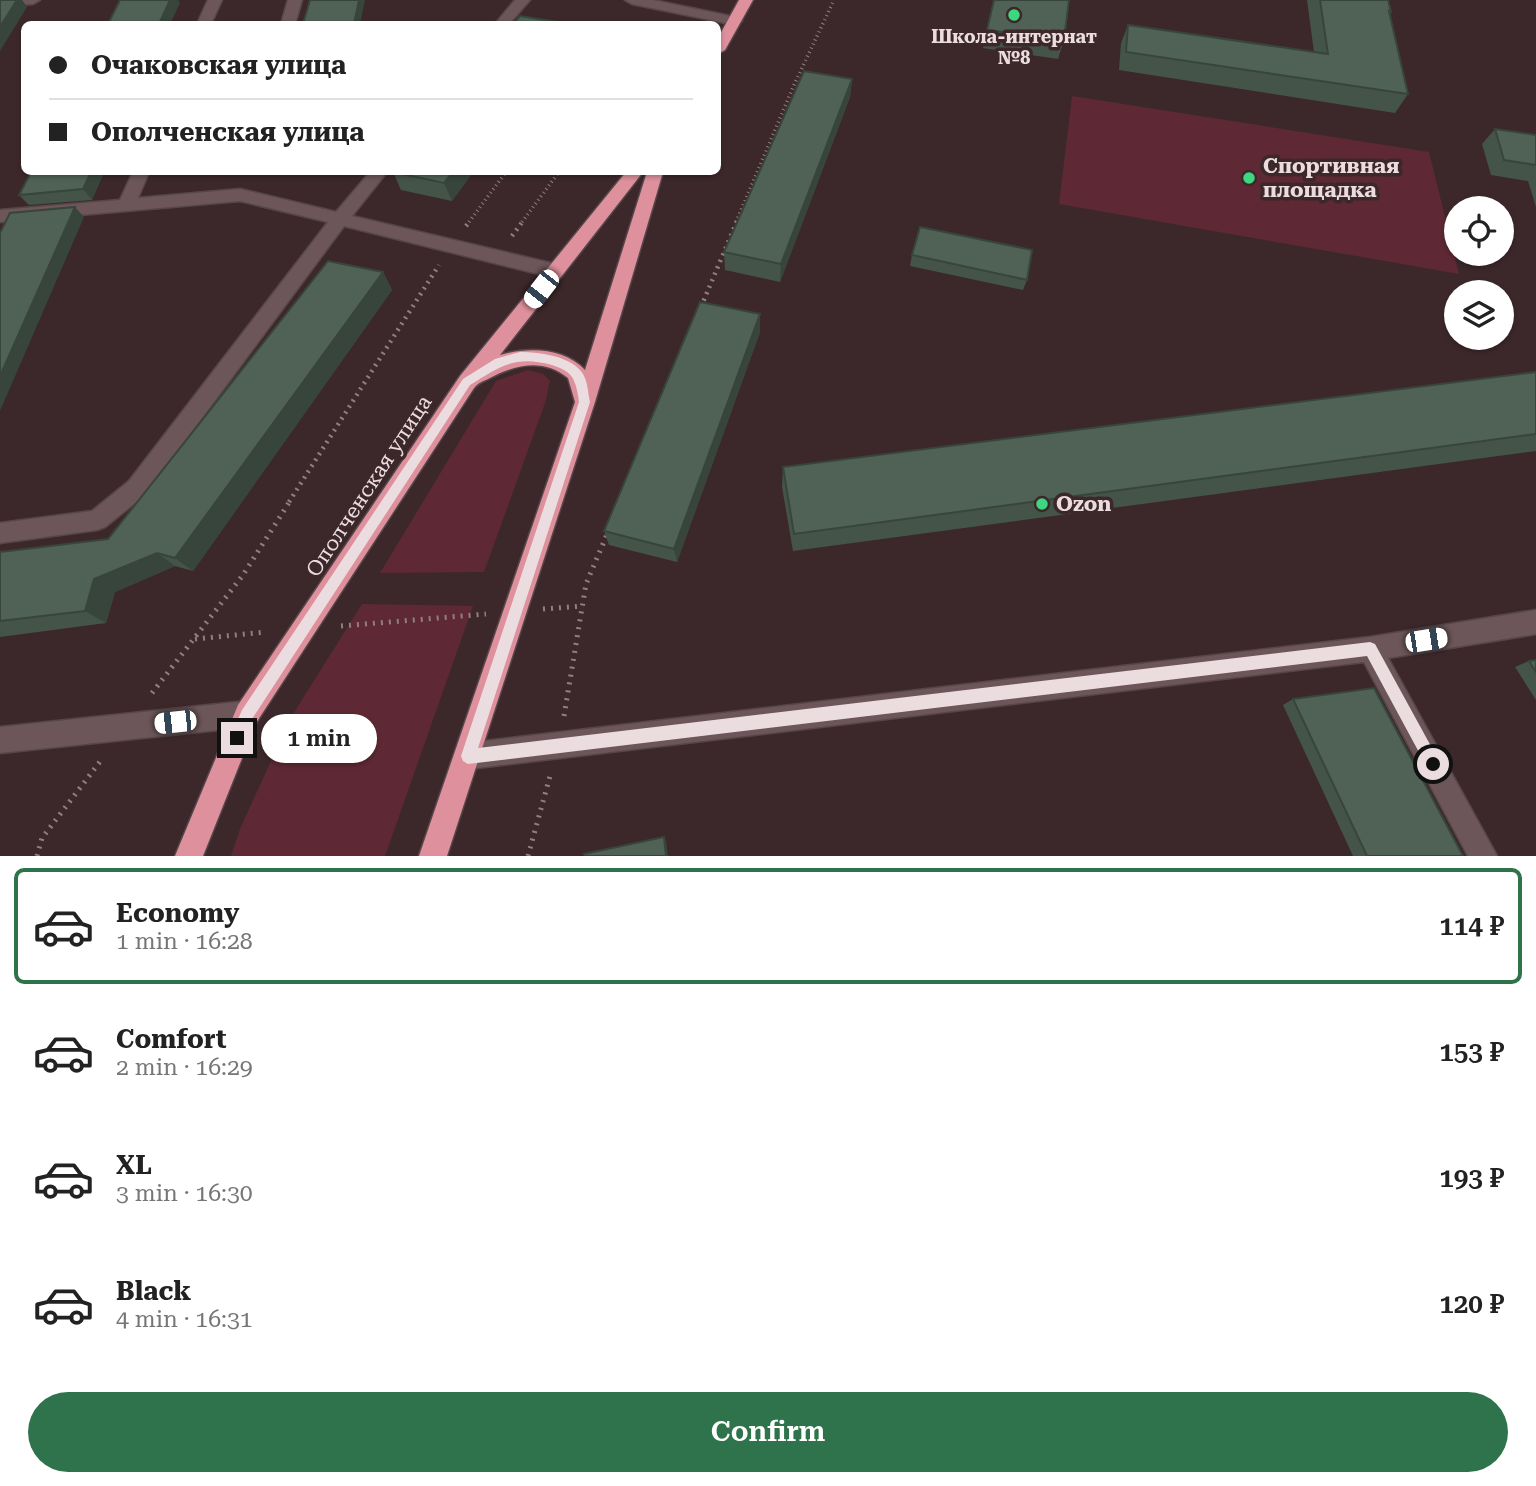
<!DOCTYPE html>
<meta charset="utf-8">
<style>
:root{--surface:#fff;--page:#f6f6f6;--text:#222;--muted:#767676;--line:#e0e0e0;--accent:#2e734b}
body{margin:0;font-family:"Roboto Serif",serif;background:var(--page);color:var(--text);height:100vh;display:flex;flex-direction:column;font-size:26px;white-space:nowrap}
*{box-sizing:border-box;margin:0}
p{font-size:23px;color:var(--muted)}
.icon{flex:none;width:38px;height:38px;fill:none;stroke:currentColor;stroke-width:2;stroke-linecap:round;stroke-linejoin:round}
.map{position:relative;height:856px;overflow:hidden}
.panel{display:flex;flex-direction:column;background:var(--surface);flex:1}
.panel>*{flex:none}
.hud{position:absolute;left:21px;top:21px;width:700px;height:154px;border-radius:10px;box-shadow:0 2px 5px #0004;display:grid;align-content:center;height:154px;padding:0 28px;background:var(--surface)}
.controls{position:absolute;left:1444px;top:196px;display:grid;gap:14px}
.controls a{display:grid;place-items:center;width:70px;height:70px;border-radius:50%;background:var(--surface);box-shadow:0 2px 5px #0004;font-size:35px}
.end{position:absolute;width:32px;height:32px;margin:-16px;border:9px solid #ebdddf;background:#111;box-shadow:0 0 0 4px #111}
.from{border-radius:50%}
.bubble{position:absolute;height:49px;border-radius:24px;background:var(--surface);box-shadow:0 2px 5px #0004;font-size:23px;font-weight:600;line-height:49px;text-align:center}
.car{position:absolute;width:21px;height:42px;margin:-21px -10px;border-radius:9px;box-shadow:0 0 5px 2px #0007;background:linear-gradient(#fff 24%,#345 0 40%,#fff 0 76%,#345 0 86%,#fff 0)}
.hud b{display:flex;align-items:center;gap:24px;height:66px;font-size:26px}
.hud b+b{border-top:2px solid var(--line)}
.hud i{width:18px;height:18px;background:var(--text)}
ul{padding:12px 0 0;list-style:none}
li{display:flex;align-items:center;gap:21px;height:116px;margin:0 14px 10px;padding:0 14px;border:4px solid transparent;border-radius:10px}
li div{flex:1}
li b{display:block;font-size:26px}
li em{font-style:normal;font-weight:600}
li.active{border-color:var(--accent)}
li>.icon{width:63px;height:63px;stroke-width:1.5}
.cta{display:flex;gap:14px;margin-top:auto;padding:14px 28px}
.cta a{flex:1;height:80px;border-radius:42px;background:var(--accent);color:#fff;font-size:28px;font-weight:600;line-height:80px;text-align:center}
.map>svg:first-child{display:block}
</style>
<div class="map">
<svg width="1536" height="856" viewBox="0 0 1536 856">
<rect width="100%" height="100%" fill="#3c282b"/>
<path fill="#5e2934" d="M 1072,96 L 1429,152 L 1459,274 L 1059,204 Z
M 528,370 L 543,374 L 550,381 L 545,403 L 484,572 L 380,573 L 496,381 Z
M 362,604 L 473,606 L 385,856 L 231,856 L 240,829 L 290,719 Z"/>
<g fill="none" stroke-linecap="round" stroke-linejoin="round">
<defs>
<path id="minor" d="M 0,0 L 40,0 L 33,4 L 0,6 Z
M 208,0 L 222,0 L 211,24 L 197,24 Z
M 288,0 L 302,0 L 295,24 L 281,24 Z
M 515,0 L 530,0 L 509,24 L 495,24 Z
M 625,0 L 653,0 L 735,17 L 742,21 L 735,25 L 632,4 Z
M 133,172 L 149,172 L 138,198 L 240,189 L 336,212 L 370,172 L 387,172 L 352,216 L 555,264 L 562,266 L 564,271 L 562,276 L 555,278 L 344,226 L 145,495 L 105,527 L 97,530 L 0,543 L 0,523 L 92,511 L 129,481 L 328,222 L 240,201 L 0,222 L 0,210 L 120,200 Z
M 1536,610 L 1536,634 L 1388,658 L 1497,856 L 1468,856 L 1364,662 L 468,769 L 459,765 L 455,756 L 459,747 L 468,743 L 1370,637 Z
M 247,701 L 256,705 L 260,714 L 256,723 L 247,727 L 0,753 L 0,727 Z"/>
<path id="highway" d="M 739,0 L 753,0 L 725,50 L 718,54 L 718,38 Z
M 626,172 L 643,172 L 500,355 C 527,347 564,347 585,370 L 647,172 L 663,172 L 595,402 L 447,856 L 419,856 L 575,402 L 568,378 C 543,357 514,365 488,379 C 482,382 479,382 474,388 L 256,723 L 203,856 L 175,856 L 238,705 L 460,376 Z"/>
</defs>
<use href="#minor" stroke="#564649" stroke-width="3"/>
<use href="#highway" stroke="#564649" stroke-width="3"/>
<path stroke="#907f81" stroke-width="3.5" stroke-dasharray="1 3.5" stroke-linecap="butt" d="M 469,222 L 506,172
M 522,222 L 559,172
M 736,222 L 794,85 L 834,0"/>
<path stroke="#907f81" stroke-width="4.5" stroke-dasharray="2 5" stroke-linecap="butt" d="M 466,226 L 470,221
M 512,236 L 523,221
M 701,307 L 737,221
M 289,502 L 439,265"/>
<path stroke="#907f81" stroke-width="5" stroke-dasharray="2 6" stroke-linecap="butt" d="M 543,609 L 583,606
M 341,626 L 486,614
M 195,639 L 266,632
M 152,693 L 243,575 L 290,501
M 564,716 L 586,584 L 608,532
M 37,856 L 42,838 L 102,759
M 528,856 L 550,776"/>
<use href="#minor" fill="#6c5659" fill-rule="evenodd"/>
<use href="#highway" fill="#de909c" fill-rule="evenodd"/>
</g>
<path fill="#455449" d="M 994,0 L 1064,40 L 1058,59 L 983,48 Z
M 1307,0 L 1388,0 L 1391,12 L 1389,14 L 1408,94 L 1395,113 L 1119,70 L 1121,43 L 1128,25 L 1314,52 Z
M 852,79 L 850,97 L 780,282 L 725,270 L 724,252 Z
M 1495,129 L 1536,135 L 1536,207 L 1528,181 L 1491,175 L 1482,144 Z
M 31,172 L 104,172 L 92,200 L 29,205 L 19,195 Z
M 393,172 L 473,172 L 452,201 L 401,190 Z
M 912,255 L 1027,280 L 1023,290 L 910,266 Z
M 383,272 L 392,290 L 193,571 L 175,566 L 115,592 L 106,623 L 0,637 L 0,552 L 108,539 Z
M 760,314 L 760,332 L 677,562 L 609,545 L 604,531 Z
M 1536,372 L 1536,451 L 793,551 L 782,487 L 783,467 Z
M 1536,660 L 1536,700 L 1515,667 L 1529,661 Z
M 1293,699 L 1463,856 L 1353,856 L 1283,705 Z"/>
<path fill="#38453c" d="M 17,0 L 22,0 L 27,7 L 0,51 L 0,27 Z
M 170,0 L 178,0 L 180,3 L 170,24 L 159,24 Z
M 359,0 L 365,0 L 360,24 L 354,24 Z
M 852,79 L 850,97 L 780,282 L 781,264 Z
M 91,172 L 104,172 L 92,200 L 83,189 Z
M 453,172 L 473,172 L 452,201 L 444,183 Z
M 75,207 L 84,217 L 0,411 L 0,376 Z
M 383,272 L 392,290 L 193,571 L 175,558 Z
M 760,314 L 760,332 L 677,562 L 674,549 Z
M 157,553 L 175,566 L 115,592 L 106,623 L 85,611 L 94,579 Z
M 664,837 L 666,841 L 668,856 L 666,856 Z"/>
<path fill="#506255" stroke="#38453c" stroke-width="2" d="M 0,0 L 17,0 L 0,27 Z
M 120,0 L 170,0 L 159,24 L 108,24 Z
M 310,0 L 359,0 L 354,24 L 303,24 Z
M 994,0 L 1069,0 L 1064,40 L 987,30 Z
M 1320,0 L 1388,0 L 1391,12 L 1389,11 L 1408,94 L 1126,52 L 1128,25 L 1328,54 Z
M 520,16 L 564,23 L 563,24 L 513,24 Z
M 804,71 L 852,79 L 781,264 L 724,252 Z
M 1495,129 L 1536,135 L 1536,165 L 1504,160 Z
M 31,172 L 91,172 L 83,189 L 19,195 Z
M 393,172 L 453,172 L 444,183 Z
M 75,207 L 0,376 L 0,233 L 10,213 Z
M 920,227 L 1032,250 L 1027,280 L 912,255 Z
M 328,261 L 383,272 L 175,558 L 157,553 L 94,579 L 85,611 L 0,621 L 0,552 L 108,539 Z
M 700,302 L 760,314 L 674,549 L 604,531 Z
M 1536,372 L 1536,434 L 794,534 L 783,467 Z
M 1536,660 L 1536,672 L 1529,661 Z
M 1374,688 L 1463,856 L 1367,856 L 1293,699 Z
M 664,837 L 666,856 L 585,856 L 584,854 Z"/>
<path fill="#ebdddf" d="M 520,352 C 539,352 572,356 583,374 C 588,382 588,394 590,402 L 478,748 L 1370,642 L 1375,644 L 1438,759 L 1440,764 L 1438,769 L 1433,771 L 1428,769 L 1367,656 L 468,764 L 463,761 L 461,756 L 579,402 C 578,395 577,387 574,381 C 571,372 561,368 552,365 C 515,355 501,366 470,385 L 252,719 L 242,743 L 232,743 L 230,738 L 242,710 L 463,379 L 495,359 Z"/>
<g fill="#3cd77e" stroke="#3c282b" stroke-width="2.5">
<circle cx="1014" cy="15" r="7"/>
<circle cx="1249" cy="178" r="7"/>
<circle cx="1042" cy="504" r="7"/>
</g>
<g text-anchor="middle" stroke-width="7" stroke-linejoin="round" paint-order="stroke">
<g font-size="18" font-weight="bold" fill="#ebdddf" stroke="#3c282b">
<text x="1014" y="43">Школа-интернат<tspan x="1014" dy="21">№8</tspan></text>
</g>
<g font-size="21" font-weight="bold" fill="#ebdddf" stroke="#3c282b" text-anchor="start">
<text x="1263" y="173">Спортивная<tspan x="1263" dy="24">площадка</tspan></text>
<text x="1056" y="511">Ozon</text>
</g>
<g font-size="21" fill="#ebdddf" stroke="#3c282b">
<text transform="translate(369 486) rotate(-57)" y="7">Ополченская улица</text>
</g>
</g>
</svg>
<div class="controls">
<a><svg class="icon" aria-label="locate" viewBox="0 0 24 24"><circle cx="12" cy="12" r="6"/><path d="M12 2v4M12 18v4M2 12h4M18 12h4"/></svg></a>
<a><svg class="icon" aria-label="layers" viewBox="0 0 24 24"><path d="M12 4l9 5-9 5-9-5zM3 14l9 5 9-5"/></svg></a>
</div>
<i class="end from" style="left:1433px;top:764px"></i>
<i class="end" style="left:237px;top:738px"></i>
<div class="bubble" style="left:261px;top:714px;width:116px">1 min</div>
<i class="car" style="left:541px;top:289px;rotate:218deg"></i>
<i class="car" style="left:1426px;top:640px;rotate:81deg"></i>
<i class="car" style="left:175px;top:722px;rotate:264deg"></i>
<div class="hud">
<b><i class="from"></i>Очаковская улица</b>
<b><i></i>Ополченская улица</b>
</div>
</div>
<section class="panel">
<ul>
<li class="active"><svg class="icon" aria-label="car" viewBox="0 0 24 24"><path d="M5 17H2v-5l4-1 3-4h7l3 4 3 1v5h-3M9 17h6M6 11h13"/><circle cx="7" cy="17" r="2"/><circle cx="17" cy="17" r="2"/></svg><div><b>Economy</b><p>1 min · 16:28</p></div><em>114 ₽</em></li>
<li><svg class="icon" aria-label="car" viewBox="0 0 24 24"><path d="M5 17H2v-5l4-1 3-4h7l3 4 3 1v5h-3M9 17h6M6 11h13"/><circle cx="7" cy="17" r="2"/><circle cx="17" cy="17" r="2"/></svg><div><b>Comfort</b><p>2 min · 16:29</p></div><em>153 ₽</em></li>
<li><svg class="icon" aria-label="car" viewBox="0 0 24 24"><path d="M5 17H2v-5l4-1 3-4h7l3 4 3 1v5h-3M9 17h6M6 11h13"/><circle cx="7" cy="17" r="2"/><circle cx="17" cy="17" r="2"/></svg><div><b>XL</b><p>3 min · 16:30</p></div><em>193 ₽</em></li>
<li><svg class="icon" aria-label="car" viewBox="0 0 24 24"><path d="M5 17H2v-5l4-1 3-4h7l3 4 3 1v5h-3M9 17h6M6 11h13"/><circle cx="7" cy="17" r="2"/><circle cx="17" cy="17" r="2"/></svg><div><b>Black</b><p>4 min · 16:31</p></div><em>120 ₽</em></li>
</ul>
<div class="cta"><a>Confirm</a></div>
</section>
